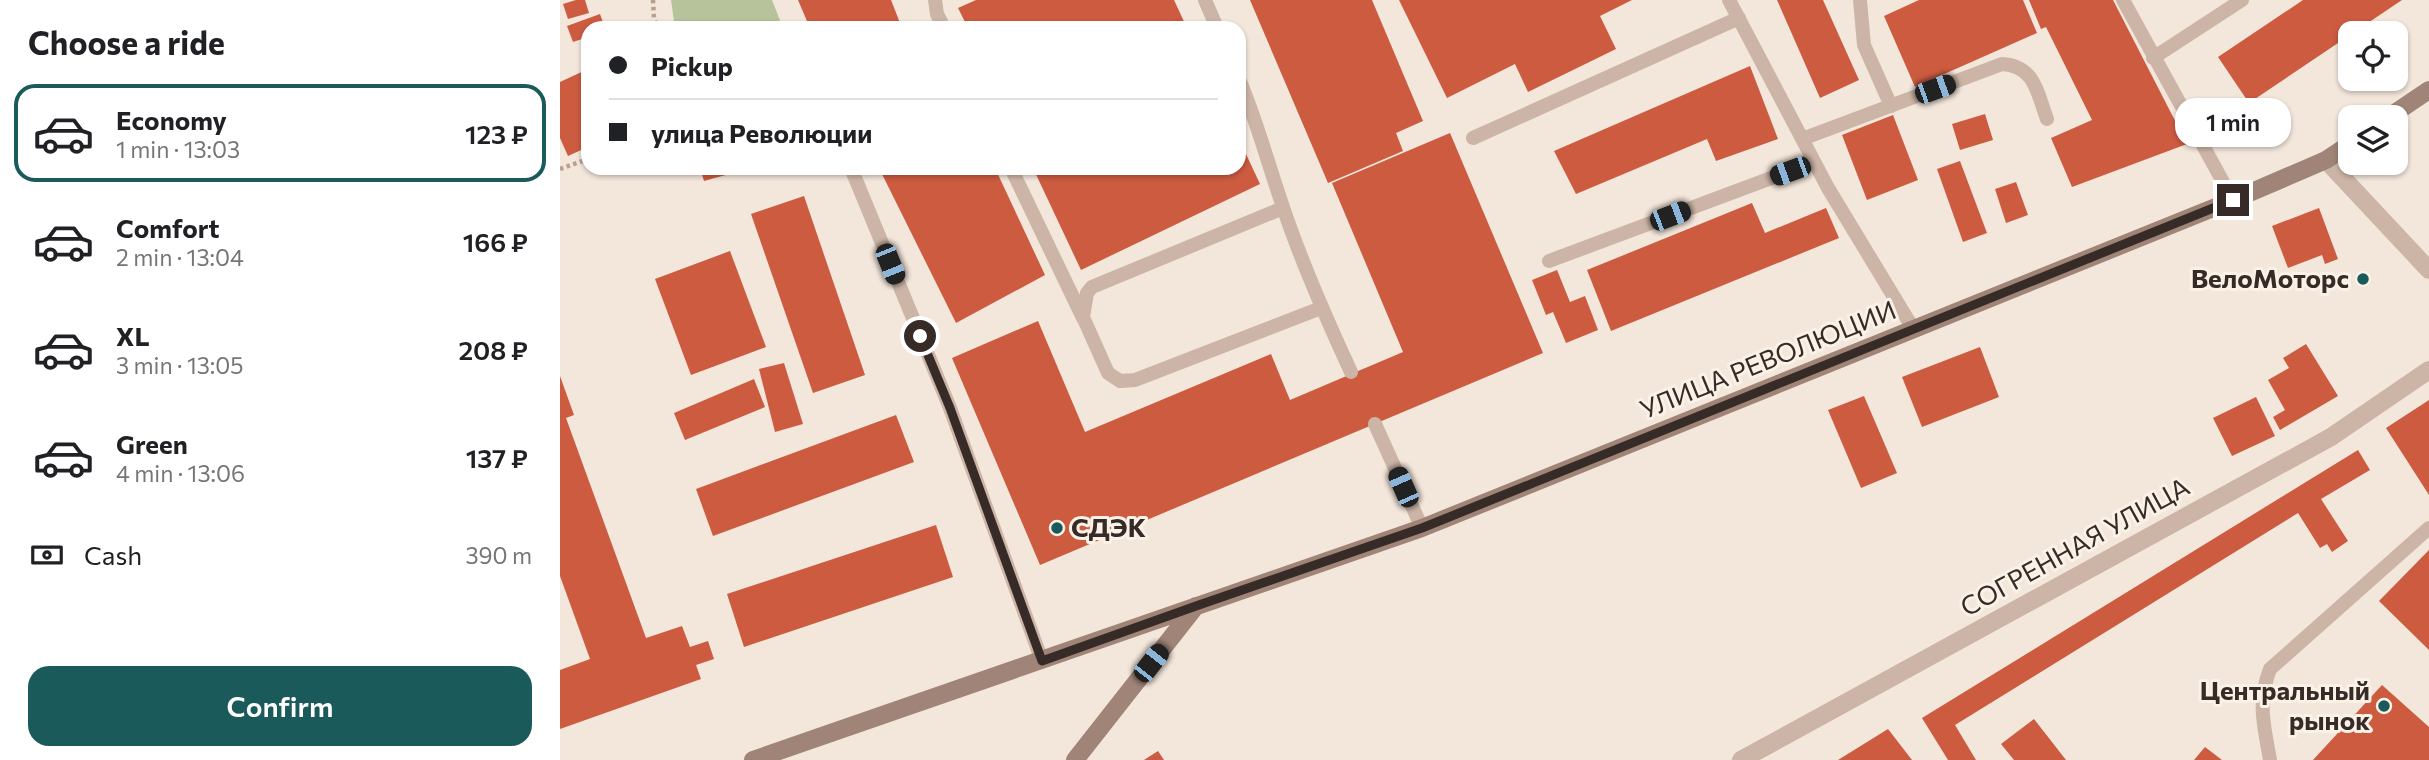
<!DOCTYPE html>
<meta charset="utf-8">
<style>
:root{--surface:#fff;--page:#f2f2f2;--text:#202124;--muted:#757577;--line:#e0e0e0;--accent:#1b5a5b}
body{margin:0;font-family:Commissioner,sans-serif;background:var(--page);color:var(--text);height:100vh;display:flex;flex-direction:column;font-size:26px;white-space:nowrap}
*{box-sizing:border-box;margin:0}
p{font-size:23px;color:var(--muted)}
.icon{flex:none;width:38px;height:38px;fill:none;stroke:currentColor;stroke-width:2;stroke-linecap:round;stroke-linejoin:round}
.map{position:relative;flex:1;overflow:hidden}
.panel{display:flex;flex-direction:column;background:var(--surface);width:560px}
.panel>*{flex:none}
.banner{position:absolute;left:21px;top:21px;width:665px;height:154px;border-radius:21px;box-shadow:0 2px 5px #0004;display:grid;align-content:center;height:154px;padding:0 28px;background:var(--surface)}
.tools{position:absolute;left:1778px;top:21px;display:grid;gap:14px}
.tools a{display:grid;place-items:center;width:70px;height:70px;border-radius:14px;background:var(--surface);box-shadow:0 2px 5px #0004;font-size:35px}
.end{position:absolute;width:32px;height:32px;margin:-16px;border:9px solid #372b27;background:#fff;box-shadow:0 0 0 4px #fff}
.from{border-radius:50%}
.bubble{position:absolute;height:49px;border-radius:21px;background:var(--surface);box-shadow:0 2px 5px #0004;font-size:23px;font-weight:600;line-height:49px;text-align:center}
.car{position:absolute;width:21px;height:42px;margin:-21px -10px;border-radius:9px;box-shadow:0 0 5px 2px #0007;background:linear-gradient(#222 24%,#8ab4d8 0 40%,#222 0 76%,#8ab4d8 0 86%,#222 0)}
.banner b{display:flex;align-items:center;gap:24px;height:66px;font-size:26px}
.banner b+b{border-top:2px solid var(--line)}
.banner i{width:18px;height:18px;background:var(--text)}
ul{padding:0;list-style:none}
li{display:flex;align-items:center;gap:21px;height:98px;margin:0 14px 10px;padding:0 14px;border:4px solid transparent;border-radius:21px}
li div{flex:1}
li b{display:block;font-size:26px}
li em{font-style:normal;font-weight:600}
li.active{border-color:var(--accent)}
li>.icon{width:63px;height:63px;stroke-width:1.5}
h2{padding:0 28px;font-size:32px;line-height:84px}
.pay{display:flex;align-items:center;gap:18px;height:77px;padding:0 28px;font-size:26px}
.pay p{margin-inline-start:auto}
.cta{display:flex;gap:14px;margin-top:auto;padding:14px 28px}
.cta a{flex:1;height:80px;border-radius:21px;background:var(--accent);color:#fff;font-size:28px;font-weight:600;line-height:80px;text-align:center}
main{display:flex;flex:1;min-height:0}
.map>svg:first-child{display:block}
</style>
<main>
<section class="panel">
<h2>Choose a ride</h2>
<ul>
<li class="active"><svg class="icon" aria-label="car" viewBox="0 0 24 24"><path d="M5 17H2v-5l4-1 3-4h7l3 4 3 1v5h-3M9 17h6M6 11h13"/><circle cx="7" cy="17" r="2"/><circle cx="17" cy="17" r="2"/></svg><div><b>Economy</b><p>1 min · 13:03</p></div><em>123 ₽</em></li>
<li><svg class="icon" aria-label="car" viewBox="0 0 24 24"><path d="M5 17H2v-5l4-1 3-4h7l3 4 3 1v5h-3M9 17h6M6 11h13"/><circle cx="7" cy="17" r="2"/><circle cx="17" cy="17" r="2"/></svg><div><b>Comfort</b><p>2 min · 13:04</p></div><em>166 ₽</em></li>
<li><svg class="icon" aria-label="car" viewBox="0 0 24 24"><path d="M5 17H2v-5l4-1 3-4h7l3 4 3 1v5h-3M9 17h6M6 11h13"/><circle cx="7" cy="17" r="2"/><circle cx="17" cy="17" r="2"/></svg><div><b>XL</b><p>3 min · 13:05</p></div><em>208 ₽</em></li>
<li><svg class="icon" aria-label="car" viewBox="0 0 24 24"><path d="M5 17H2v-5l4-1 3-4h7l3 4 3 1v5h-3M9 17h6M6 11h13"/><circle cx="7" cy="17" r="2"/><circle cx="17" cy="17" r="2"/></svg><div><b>Green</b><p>4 min · 13:06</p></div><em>137 ₽</em></li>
</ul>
<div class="pay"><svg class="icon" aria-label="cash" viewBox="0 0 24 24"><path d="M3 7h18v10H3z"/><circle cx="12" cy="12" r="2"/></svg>Cash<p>390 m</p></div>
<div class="cta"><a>Confirm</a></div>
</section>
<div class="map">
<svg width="1869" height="760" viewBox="0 0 1869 760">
<rect width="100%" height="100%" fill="#f3e6db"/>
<path fill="#b7c39a" d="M 111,0 L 212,0 L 223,28 L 115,28 Z"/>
<path fill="#cc5b40" d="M 16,0 L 25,0 L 29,13 L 8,19 L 3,4 Z
M 238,0 L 331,0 L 342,28 L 250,28 Z
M 416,0 L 614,0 L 627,28 L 408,28 L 398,8 Z
M 690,0 L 812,0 L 863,121 L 836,133 L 843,151 L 768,183 Z
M 839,0 L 1072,0 L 1040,16 L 1056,49 L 968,92 L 955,64 L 887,98 Z
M 1217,0 L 1263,0 L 1299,80 L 1260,98 Z
M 1359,0 L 1463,0 L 1477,33 L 1355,87 L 1324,16 Z
M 1469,0 L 1553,0 L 1627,144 L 1512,187 L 1491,138 L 1532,120 L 1486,27 L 1481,29 Z
M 1743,0 L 1842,0 L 1689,103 L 1658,57 Z
M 40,14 L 45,28 L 28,28 L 28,37 L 13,42 L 7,26 Z
M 1190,66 L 1218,139 L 1156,161 L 1147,139 L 1016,194 L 994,151 Z
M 28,69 L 28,147 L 8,156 L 0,138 L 0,82 Z
M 1425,114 L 1433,140 L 1400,150 L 1392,124 Z
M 1333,115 L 1358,180 L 1307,200 L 1282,135 Z
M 890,133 L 983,353 L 480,565 L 392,358 L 478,321 L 525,432 L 711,354 L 730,400 L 843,352 L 772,183 Z
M 679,139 L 700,184 L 521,270 L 473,168 L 679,168 Z
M 1400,161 L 1427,233 L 1403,242 L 1377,169 Z
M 140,168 L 171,168 L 173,173 L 144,181 Z
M 319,168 L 435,168 L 485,275 L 396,323 Z
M 1456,182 L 1468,215 L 1446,223 L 1435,189 Z
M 244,196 L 305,375 L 253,393 L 191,214 Z
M 1192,203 L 1205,233 L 1266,208 L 1279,238 L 1051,331 L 1027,270 Z
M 1759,208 L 1778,259 L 1765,264 L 1762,255 L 1728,268 L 1712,226 Z
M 170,251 L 206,347 L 131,375 L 95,279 Z
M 997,270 L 1010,302 L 1025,296 L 1038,330 L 1006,343 L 993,312 L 986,315 L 972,280 Z
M 1746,344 L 1778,396 L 1720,430 L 1713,417 L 1725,410 L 1708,380 L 1729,368 L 1723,358 Z
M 1420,347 L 1439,397 L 1362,427 L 1342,377 Z
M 224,363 L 243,424 L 215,432 L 199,369 Z
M 0,376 L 14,415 L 6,418 L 86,638 L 122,626 L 130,647 L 148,641 L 154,659 L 136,665 L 141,679 L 0,729 L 0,670 L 30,659 L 0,576 Z
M 194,379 L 205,407 L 125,440 L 114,413 Z
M 1304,396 L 1337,473 L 1301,488 L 1268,410 Z
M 1696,397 L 1715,436 L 1672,456 L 1653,418 Z
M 1869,400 L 1869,495 L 1826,428 Z
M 336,415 L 354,462 L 153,536 L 136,489 Z
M 1798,450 L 1810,470 L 1761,499 L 1788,541 L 1772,552 L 1767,544 L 1760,548 L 1738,513 L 1395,725 L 1416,760 L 1388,760 L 1362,718 Z
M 376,525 L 393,577 L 184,647 L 167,594 Z
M 1869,550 L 1869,650 L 1819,601 Z
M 1822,685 L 1869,727 L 1869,760 L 1753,760 Z
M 1474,719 L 1506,760 L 1454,760 L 1441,744 Z
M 1328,729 L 1352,760 L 1278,760 Z
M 1645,747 L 1662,760 L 1634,760 Z
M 598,751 L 604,760 L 584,760 Z"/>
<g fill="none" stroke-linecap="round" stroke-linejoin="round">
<path stroke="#b89f90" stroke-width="4.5" stroke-dasharray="3.5 3.5" stroke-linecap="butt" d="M 93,0 L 94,18 L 98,28
M 0,169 L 28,159"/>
<path stroke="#ccb5a6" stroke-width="14" d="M 375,0 L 377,14 L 384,28
M 645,0 L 657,28
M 1169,0 L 1268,188 L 1354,330
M 1300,0 L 1304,45 L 1331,106
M 1563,0 L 1673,200
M 1593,58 L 1682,0
M 679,79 C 697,121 708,164 723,207 C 742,264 766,318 791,372
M 913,138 L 1179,18
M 1242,139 L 1442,64 C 1475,66 1477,92 1487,119
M 291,168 L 390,408 L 482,661
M 451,168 L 523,318
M 723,208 L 532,287 L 527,293 L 523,317 L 548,373 L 560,381 L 575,380 L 761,308
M 989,261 L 1254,162
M 815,424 L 862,528
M 1710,760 C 1704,725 1697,703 1710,669 L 1869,528"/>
<path stroke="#ccb5a6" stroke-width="18" d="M 1181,760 L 1771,437 L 1869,370"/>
<path stroke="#ccb5a6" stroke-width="18" d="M 1766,160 L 1869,270"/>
<path stroke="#9f8477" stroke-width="18" d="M 1829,117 L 1869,90
M 193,760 L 862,528 L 1673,200 L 1766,160 L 1790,144
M 515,760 L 636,606"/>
</g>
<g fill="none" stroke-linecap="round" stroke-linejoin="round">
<path stroke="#372b27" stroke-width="9" d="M 360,336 L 390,408 L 482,661 L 636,606 L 862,528 L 1673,200"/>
</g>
<g fill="#1b5a5b" stroke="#faf1e7" stroke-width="2.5">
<circle cx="1803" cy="279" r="7"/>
<circle cx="497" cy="528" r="7"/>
<circle cx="1824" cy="706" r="7"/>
</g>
<g text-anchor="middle" stroke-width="6" stroke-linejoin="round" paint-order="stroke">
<g font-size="26" font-weight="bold" fill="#372b27" stroke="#faf1e7" text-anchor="end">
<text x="1789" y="288">ВелоМоторс</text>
<text x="511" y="537" text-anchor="start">СДЭК</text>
<text x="1810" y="700">Центральный<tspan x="1810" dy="30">рынок</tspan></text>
</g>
<g font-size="26" fill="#372b27" stroke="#faf1e7">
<text transform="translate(1208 360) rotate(-22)" y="9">УЛИЦА РЕВОЛЮЦИИ</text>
<text transform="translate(1515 547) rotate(-29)" y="9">СОГРЕННАЯ УЛИЦА</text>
</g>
</g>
</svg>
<div class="tools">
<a><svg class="icon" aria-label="locate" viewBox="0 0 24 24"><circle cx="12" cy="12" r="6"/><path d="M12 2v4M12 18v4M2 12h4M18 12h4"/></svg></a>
<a><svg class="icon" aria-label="layers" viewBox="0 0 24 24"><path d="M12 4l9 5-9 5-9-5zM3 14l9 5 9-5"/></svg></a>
</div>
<i class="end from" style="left:360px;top:336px"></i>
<i class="end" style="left:1673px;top:200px"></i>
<div class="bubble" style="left:1615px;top:98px;width:116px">1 min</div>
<i class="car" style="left:1375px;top:89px;rotate:70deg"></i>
<i class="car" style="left:1230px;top:171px;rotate:250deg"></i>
<i class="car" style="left:1110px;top:216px;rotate:69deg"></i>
<i class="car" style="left:330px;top:264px;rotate:158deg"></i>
<i class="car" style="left:843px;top:487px;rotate:336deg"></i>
<i class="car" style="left:591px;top:663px;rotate:38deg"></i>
<div class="banner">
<b><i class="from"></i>Pickup</b>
<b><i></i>улица Революции</b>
</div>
</div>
</main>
